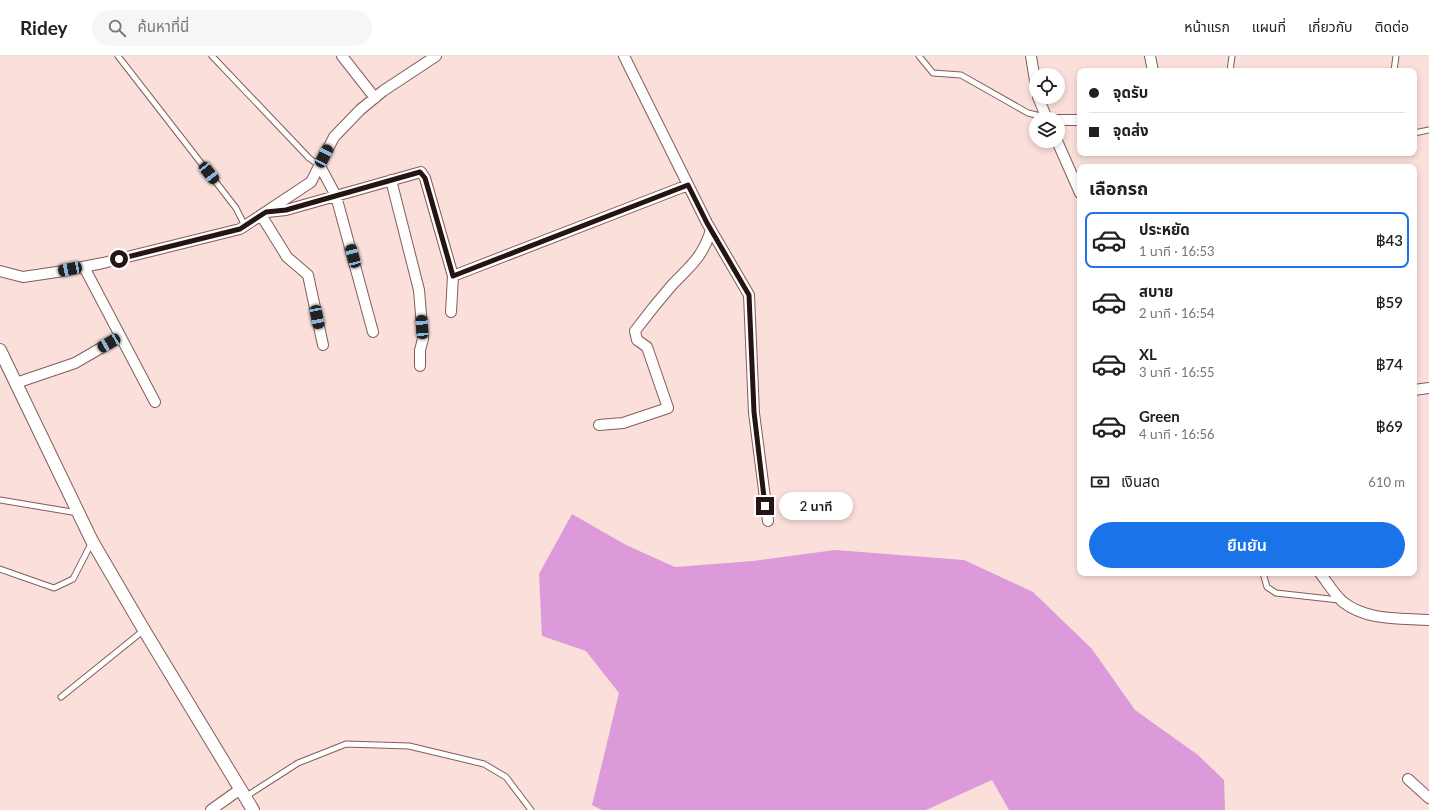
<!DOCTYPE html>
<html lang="th">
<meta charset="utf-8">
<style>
:root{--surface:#fff;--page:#f6f6f6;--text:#202124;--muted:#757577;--line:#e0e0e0;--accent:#1a73e8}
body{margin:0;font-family:Lato,"Noto Sans Thai",sans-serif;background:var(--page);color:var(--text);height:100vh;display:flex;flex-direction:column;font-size:15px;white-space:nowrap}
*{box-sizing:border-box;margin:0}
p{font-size:13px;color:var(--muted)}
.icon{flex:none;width:22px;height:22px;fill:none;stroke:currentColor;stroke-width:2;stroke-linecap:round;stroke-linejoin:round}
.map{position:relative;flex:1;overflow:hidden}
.sheet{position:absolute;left:1077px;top:108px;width:340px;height:412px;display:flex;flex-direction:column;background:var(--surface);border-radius:8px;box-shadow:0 2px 6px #0003}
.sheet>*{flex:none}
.banner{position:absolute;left:1077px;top:12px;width:340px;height:88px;border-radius:8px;box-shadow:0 2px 6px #0003;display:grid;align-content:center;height:88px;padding:0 12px;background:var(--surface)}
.fabs{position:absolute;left:1029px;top:12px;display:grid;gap:8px}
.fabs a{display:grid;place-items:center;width:36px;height:36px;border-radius:50%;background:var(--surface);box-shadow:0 2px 6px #0003;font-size:20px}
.end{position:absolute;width:18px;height:18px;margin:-9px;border:5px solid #241412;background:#fff;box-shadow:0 0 0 2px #fff}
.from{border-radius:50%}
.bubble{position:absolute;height:28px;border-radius:14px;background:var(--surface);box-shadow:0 2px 6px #0003;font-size:13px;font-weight:600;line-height:28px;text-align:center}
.car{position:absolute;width:12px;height:24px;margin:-12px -6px;border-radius:5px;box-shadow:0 0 3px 1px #0007;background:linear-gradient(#222 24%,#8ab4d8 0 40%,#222 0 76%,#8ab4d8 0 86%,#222 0)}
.banner b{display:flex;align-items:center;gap:14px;height:38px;font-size:15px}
.banner b+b{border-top:1px solid var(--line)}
.banner i{width:10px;height:10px;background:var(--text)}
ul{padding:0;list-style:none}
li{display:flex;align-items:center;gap:12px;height:56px;margin:0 8px 6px;padding:0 4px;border:2px solid transparent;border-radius:8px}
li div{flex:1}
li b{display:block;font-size:15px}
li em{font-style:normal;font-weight:600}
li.active{border-color:var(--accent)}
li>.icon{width:36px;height:36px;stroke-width:1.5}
h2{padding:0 12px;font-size:18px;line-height:48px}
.pay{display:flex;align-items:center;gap:10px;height:44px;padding:0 12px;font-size:15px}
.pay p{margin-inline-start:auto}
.button{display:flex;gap:8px;margin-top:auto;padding:8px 12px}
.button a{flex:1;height:46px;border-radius:24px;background:var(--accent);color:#fff;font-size:16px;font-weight:600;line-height:46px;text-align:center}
header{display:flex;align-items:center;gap:24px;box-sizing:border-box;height:56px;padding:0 20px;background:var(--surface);border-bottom:1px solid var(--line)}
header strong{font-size:19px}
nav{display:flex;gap:22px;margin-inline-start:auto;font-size:14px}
.search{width:280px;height:36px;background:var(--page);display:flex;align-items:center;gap:10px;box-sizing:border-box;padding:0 14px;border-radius:22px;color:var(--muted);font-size:15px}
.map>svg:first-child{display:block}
</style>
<header>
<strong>Ridey</strong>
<div class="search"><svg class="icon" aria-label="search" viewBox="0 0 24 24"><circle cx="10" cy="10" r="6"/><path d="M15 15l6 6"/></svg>ค้นหาที่นี่</div>
<nav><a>หน้าแรก</a><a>แผนที่</a><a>เกี่ยวกับ</a><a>ติดต่อ</a></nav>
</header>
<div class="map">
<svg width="1429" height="754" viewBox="0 0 1429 754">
<rect width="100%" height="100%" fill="#fadfdb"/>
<path fill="#dd9ada" d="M 572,458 L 626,489 L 675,511 L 753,505 L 835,494 L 964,504 L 1033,536 L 1092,593 L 1135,654 L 1198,699 L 1224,724 L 1225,754 L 1009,754 L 992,724 L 926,754 L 602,754 L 592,749 L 619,637 L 586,595 L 542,580 L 539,518 Z"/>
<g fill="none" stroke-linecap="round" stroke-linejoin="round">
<defs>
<path id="service" d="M 118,0 L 236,152 L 245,170
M 212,0 L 309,102 L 320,110
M 919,0 L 933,17 L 961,19 L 1028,57 L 1045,61
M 1230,15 L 1232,0
M 1394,15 L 1396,0
M 1414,77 L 1429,74
M 0,444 L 78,457
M 0,513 L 54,532 L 73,523 L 92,486
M 1263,517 L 1267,531 L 1276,537 L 1339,544
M 61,641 L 144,574
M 245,741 L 298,707 L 346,688 L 409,690 L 484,708 L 506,721 L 531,754"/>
<path id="minor" d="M 342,0 L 375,42
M 624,0 L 707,167 L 749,239 L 754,357 L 768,465
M 1031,0 L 1036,31
M 1150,0 L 1153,15
M 1038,41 L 1047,63
M 1058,64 L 1080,64
M 1057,85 L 1080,137
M 320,110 L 336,140 L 373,276
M 391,124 L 419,234 L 423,283 L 420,294 L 420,310
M 267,156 L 286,154 L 421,116 L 425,122 L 453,220 L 451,256
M 261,159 L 287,201 L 308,219 L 323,289
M 84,211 L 155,346
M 0,215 L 23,221 L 57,216 L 103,207 L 240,173 L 311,126 L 334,81 L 360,54 L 383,35 L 436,0
M 453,220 L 688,129
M 16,327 L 75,307 L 120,281
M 1414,334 L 1429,332
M 599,369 L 623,367 L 668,352 L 647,291 L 637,284 L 635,275 C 647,259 659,244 672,229 C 691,209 702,202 711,174
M 1320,517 C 1327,526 1334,538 1343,546 C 1367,565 1400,562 1429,564
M 1408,723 L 1429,742
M 211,754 L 239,734"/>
<path id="tertiary" d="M 0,294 L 92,485 L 144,574 L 253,754"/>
</defs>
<use href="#service" stroke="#835d58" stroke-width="7"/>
<use href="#minor" stroke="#835d58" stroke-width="12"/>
<use href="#tertiary" stroke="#835d58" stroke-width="14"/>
<use href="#service" stroke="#fff" stroke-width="5"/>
<use href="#minor" stroke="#fff" stroke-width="10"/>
<use href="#tertiary" stroke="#fff" stroke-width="12"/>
</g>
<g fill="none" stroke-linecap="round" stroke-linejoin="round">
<path stroke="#241412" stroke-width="5" d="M 119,203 L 240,173 L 266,156 L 286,154 L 420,116 L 425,122 L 453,220 L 688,129 L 707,167 L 749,239 L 754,356 L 765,450"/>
</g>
</svg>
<div class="fabs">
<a><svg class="icon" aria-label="locate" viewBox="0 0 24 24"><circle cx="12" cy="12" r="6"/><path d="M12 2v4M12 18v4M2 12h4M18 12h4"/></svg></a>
<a><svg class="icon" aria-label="layers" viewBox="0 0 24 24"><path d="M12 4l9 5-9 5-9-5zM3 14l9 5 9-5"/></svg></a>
</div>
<i class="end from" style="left:119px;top:203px"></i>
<i class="end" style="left:765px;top:450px"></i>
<div class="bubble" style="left:779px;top:436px;width:74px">2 นาที</div>
<i class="car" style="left:324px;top:100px;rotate:27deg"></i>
<i class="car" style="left:209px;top:117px;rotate:142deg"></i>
<i class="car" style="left:353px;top:200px;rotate:345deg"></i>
<i class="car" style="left:70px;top:213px;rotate:259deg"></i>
<i class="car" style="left:317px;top:261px;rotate:169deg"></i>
<i class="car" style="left:422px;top:271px;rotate:356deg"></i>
<i class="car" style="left:109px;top:287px;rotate:240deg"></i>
<div class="banner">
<b><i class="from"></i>จุดรับ</b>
<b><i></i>จุดส่ง</b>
</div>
<section class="sheet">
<h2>เลือกรถ</h2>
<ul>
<li class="active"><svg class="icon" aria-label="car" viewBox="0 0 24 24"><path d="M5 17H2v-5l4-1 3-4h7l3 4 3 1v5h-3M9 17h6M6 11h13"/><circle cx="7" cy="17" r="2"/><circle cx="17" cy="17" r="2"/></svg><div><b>ประหยัด</b><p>1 นาที · 16:53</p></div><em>฿43</em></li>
<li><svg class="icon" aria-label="car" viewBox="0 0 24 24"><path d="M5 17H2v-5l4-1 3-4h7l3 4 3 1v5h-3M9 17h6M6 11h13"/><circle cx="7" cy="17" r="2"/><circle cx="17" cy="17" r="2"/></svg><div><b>สบาย</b><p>2 นาที · 16:54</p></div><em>฿59</em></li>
<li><svg class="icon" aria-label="car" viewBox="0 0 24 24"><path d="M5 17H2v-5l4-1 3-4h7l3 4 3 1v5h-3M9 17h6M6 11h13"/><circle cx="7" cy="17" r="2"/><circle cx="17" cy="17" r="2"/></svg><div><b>XL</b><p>3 นาที · 16:55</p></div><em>฿74</em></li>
<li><svg class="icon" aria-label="car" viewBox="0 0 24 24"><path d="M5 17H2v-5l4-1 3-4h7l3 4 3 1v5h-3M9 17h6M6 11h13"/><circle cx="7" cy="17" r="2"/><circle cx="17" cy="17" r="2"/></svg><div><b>Green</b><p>4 นาที · 16:56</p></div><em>฿69</em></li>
</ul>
<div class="pay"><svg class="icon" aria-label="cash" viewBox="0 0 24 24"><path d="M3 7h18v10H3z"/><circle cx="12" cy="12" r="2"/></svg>เงินสด<p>610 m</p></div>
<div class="button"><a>ยืนยัน</a></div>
</section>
</div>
